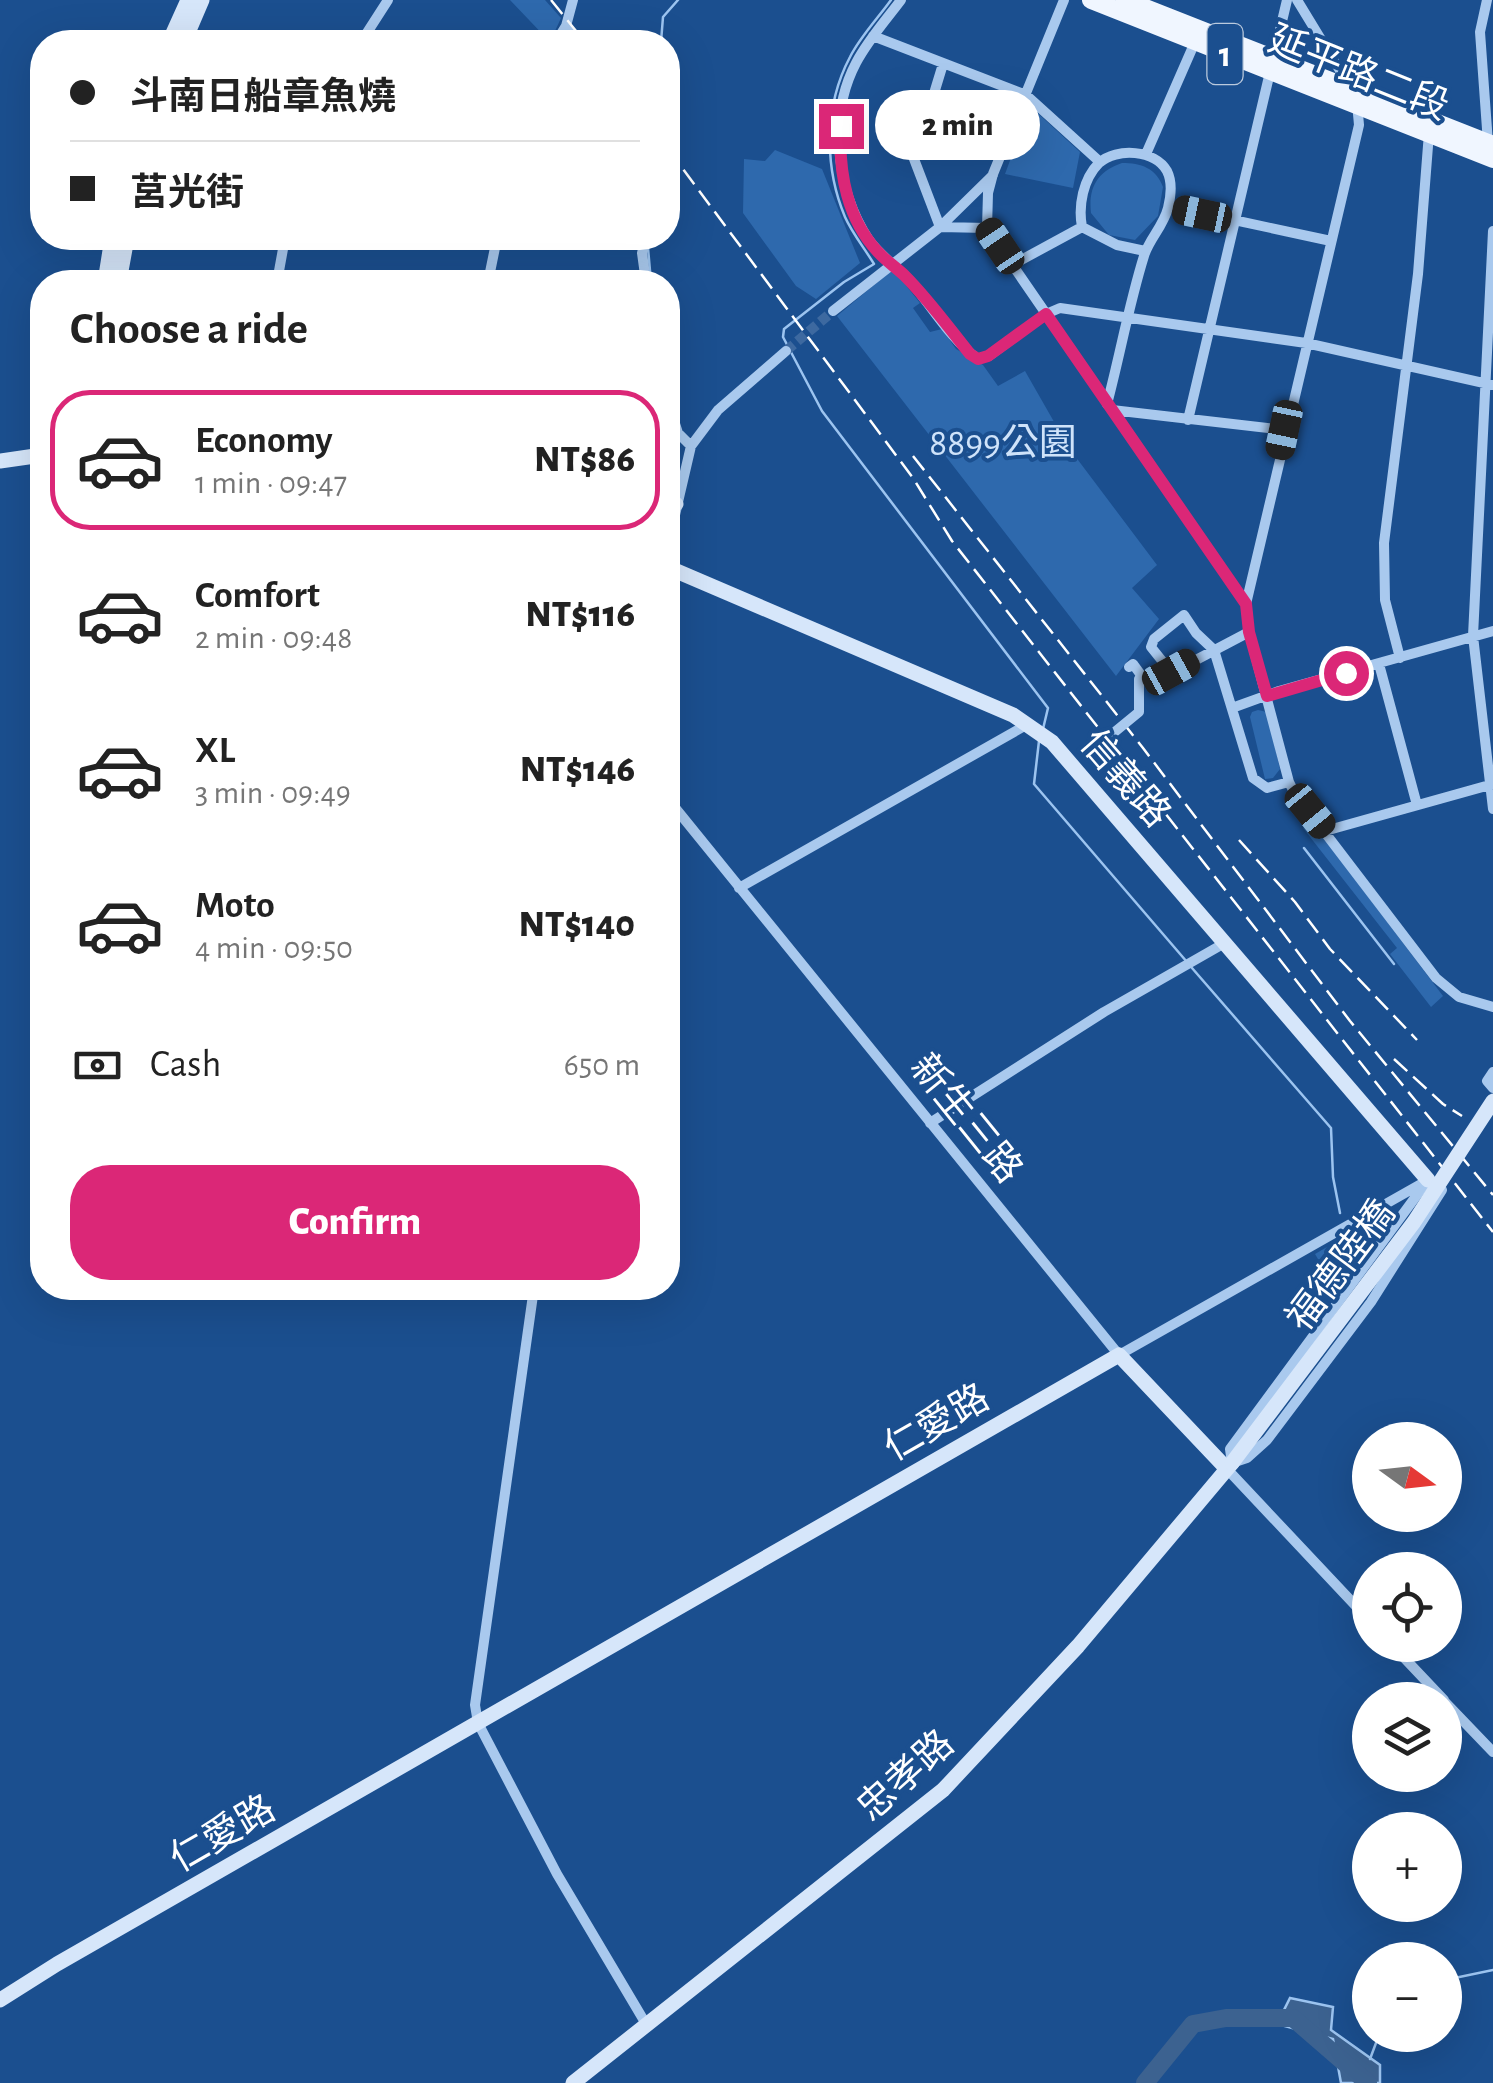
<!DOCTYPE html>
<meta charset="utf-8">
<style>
:root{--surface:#fff;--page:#f2f2f2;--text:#222;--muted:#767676;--line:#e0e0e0;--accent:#db2777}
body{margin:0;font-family:"Alegreya Sans","Noto Sans TC",sans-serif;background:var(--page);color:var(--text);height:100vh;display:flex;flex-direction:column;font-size:38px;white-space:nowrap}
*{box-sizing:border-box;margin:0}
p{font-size:32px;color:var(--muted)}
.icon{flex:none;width:55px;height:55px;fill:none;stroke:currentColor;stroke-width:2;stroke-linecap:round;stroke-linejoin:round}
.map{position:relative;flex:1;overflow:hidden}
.drawer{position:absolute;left:30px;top:270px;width:650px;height:1030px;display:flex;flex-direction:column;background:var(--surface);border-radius:40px;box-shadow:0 10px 40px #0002}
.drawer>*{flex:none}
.top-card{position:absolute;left:30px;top:30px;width:650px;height:220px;border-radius:40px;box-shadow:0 10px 40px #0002;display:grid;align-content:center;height:220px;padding:0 40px;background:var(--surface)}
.needle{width:65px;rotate:105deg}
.fabs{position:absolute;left:1352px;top:1422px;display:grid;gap:20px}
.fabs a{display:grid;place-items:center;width:110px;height:110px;border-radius:50%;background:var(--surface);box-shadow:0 10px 40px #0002;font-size:50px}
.end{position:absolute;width:45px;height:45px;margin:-22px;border:12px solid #db2777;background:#fff;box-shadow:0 0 0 5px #fff}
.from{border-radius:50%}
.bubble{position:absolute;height:70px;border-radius:35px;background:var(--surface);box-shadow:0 10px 40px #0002;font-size:32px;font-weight:800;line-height:70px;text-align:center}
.car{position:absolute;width:30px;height:60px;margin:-30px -15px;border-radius:12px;box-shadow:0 0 8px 2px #0007;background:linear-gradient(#222 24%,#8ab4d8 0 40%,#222 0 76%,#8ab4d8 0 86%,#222 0)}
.top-card b{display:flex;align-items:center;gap:35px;height:95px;font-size:38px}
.top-card b+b{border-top:2px solid var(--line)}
.top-card i{width:25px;height:25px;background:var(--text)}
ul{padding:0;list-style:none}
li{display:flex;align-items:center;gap:30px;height:140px;margin:0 20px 15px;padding:0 20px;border:5px solid transparent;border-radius:40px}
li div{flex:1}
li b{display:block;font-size:38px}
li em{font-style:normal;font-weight:800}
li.selected{border-color:var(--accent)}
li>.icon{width:90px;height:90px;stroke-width:1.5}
h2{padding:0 40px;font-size:45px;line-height:120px}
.pay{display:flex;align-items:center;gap:25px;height:110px;padding:0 40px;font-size:38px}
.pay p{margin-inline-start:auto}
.primary-button{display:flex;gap:20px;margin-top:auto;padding:20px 40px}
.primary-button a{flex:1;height:115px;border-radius:40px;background:var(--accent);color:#fff;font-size:40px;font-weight:800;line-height:115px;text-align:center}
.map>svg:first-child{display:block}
</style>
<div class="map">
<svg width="1493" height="2083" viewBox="0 0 1493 2083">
<rect width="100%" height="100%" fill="#1b4f8f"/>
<path fill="#2e69ad" d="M 510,0 L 545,0 L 561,18 L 550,42 Z
M 1030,106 L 1080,152 L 1073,188 L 1005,174 Z
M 775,150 L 822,169 L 860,263 L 816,299 L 796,286 L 743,213 L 744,159 L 765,161 Z
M 1122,163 C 1141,163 1156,168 1163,187 L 1158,216 L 1135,240 L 1109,235 L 1091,213 C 1088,187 1098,171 1122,163 Z
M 893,269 L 920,303 L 913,308 L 930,332 L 942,329 L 956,349 L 983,365 L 998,386 L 1025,371 L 1069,448 L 1157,565 L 1132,588 L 1159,619 L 1116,676 L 837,316 Z
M 1258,710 L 1267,712 L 1280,769 L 1273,778 L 1265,779 L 1250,717 L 1252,712 Z
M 1311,821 L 1443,996 L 1431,1007 L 1390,954 L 1397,948 L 1303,828 Z
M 1387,1212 L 1398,1215 L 1340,1296 L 1315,1254 Z"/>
<path fill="#3c6290" stroke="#9cc4f0" stroke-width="2.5" d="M 1290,1998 L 1333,2007 L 1331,2030 L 1380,2065 L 1380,2083 L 1341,2083 L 1333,2039 L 1277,2024 Z"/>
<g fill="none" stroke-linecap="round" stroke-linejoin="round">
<path stroke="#9cc4f0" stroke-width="2.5" d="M 891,0 C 878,18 860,37 850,57 C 824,106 824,167 845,217 C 852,233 865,249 874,264 L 844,282 L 784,329 L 783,337 L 822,411 L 1048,708 L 1043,729
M 661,42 L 663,17 L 678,0
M 651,282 L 648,248 L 652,238
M 668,376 L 671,396
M 1039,741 L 1034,784 L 1187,962
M 1304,848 L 1394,964
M 1192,968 L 1331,1128 L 1333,1177 L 1340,1213
M 1445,1980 L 1493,1970
M 1370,2059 L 1379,2035"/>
<path stroke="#3c6290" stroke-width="18" d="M 1145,2083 L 1193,2024 L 1226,2018 L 1293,2018 L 1368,2083"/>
<path stroke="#3d69a0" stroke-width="10" stroke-dasharray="10 5" stroke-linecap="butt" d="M 786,351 L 833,311"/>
<path stroke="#a9c9ee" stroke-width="10" d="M 901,0 C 886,20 868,40 856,63 C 828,116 836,190 869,240 C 881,257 898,267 912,283 C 932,307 952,341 978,359 L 989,356 L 1046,314 L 1060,308 L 1306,343 L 1493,385
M 1064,0 L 993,174 L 988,193 L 987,228 L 1246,604
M 1297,0 L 1350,87
M 1487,0 L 1480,32 L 1488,143
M 566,26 L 578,42
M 873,36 L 1026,95 L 1100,162
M 361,42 L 388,0
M 556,42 L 566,26 L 573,0
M 943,64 L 914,159 L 940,227 L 987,228
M 1357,103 L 1359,125 L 1246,604 L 1249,632 L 1289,782 L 1294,792 L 1436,978 L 1459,997 L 1493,1007
M 1146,154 L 1195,42
M 1169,206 L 1331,241
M 1493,231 L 1473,636 L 1493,809
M 1012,265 L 1082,227
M 277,282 L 285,238
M 488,282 L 497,238
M 646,282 L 642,253 L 646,238
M 833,311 L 940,227 L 993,175
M 668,402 L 678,433 L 691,446
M 1107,404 C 1120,355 1129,304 1144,256 C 1149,239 1163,227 1168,208 C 1171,196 1173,183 1167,171 C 1155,150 1117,147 1099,163 C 1083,179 1078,206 1082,227 L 1117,245 L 1145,251
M 1112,410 L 1285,430
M 1188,420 L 1287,0
M 668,545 L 691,446 L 718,410 L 786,351
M 1400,658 L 1385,600 L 1384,543 L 1418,274 L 1429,133
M 1379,664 L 1417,805
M 1129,667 L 1133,664 L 1141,675 L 1158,680 L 1249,632
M 1171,672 L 1151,647 L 1154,639 L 1184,615 L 1196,633 L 1214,650 L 1253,778 L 1267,788 L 1289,782
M 1232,708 L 1279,691 L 1493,631
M 668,799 L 1119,1355 L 1428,1180
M 1325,831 L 1493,784
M 739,888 L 1028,724
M 1493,1072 L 1487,1081 L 1493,1088
M 930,1123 L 1104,1012 L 1223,944
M 1428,1180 L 1442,1190 L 1371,1302 L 1267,1440 L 1247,1458 L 1232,1463 L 1230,1449 Z
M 534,1288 L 475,1705 L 478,1723 L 557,1874 L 646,2024
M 1227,1469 L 1370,1621
M 1392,1645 L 1444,1700
M 1445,1702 L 1493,1752"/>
<path stroke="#d6e6fa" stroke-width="15" d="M 169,42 L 188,0
M 184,42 L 202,0
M 105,282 L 112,238
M 119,282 L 127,238
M 0,461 L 42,455
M 668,508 L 676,504
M 668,563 L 674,570 L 1013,715 L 1052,742 L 1428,1180
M 0,2000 L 57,1964 L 1119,1355 L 1227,1469
M 573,2083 L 943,1790 L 1078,1646 L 1232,1463"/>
<path stroke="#f0f6ff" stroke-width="18" d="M 1091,0 L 1493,159
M 1125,0 L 1493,145"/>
<path stroke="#fff" stroke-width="2.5" stroke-dasharray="18 8" stroke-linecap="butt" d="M 551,0 L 585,42
M 668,149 L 913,478 L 952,541 L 1493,1232
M 913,456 L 1143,748 L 1350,1021 L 1493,1195
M 1239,840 L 1295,902 L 1330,949 L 1417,1040
M 1394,1059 L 1443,1104 L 1462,1116"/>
<path stroke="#a9c9ee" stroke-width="10" d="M 1100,744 L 1139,712 L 1139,679"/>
<path stroke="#d6e6fa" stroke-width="15" d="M 1232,1463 L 1414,1222 L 1493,1101"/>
</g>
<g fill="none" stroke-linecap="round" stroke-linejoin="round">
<path stroke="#db2777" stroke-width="12" d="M 841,126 C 838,172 847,222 882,256 C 889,263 898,269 905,276 C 929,300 949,328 970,354 L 978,359 L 988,356 L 1046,314 L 1246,604 L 1249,632 L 1267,696 L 1346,673"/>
</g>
<g text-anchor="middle" stroke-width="8" stroke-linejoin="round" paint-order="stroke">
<rect fill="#1b4f8f" stroke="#bbcadd" stroke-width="2.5" x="1207.5" y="24" width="35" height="60" rx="8"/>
<g font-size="35" font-weight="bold" fill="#fff">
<text x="1225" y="66">1</text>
</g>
<g font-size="38" fill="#fff" stroke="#1b4f8f">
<text transform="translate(1359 72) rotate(22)" y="13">延平路二段</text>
<text transform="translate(1126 778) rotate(49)" y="13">信義路</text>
<text transform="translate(967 1118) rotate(51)" y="13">新生三路</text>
<text transform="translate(1340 1265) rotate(-53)" y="13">福德陸橋</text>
<text transform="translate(936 1422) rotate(-30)" y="13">仁愛路</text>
<text transform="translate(905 1775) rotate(-42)" y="13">忠孝路</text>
<text transform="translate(222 1833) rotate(-30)" y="13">仁愛路</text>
</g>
<g font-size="38" fill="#cfe3fa" stroke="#1b4f8f">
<text x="1003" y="455">8899公園</text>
</g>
</g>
</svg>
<div class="fabs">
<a><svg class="needle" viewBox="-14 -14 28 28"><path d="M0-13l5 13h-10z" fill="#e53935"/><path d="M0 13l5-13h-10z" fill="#767676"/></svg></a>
<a><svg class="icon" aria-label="locate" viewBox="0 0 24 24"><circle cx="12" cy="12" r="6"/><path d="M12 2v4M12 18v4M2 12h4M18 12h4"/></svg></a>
<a><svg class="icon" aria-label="layers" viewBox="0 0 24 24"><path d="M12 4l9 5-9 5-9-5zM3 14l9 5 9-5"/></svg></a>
<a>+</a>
<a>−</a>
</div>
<i class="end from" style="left:1346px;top:673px"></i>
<i class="end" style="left:841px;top:126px"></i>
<div class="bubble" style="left:875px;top:90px;width:165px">2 min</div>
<i class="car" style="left:1202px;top:214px;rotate:282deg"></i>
<i class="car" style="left:1000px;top:246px;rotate:326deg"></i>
<i class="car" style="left:1284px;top:430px;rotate:192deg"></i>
<i class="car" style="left:1171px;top:672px;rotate:61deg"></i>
<i class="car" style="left:1310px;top:811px;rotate:141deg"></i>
<div class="top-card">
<b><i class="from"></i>斗南日船章魚燒</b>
<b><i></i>莒光街</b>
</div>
<section class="drawer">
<h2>Choose a ride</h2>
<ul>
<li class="selected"><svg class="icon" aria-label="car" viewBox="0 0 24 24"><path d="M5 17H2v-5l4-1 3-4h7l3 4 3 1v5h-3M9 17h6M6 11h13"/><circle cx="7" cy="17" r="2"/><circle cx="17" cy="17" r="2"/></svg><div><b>Economy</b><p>1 min · 09:47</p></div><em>NT$86</em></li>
<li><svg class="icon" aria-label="car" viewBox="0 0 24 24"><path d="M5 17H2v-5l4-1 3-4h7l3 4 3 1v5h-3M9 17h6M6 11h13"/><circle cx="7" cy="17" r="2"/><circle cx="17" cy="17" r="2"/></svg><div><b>Comfort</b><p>2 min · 09:48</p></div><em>NT$116</em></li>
<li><svg class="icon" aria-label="car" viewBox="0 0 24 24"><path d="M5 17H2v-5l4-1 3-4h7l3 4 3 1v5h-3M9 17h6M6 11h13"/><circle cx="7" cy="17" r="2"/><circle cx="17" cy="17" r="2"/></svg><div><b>XL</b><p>3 min · 09:49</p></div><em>NT$146</em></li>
<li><svg class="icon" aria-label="car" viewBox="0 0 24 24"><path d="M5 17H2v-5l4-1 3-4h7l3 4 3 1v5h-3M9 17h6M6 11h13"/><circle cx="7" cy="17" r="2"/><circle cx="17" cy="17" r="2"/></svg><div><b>Moto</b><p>4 min · 09:50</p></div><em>NT$140</em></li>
</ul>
<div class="pay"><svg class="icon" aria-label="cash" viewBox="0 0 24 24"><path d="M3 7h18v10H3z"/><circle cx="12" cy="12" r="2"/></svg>Cash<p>650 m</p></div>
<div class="primary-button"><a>Confirm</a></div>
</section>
</div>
